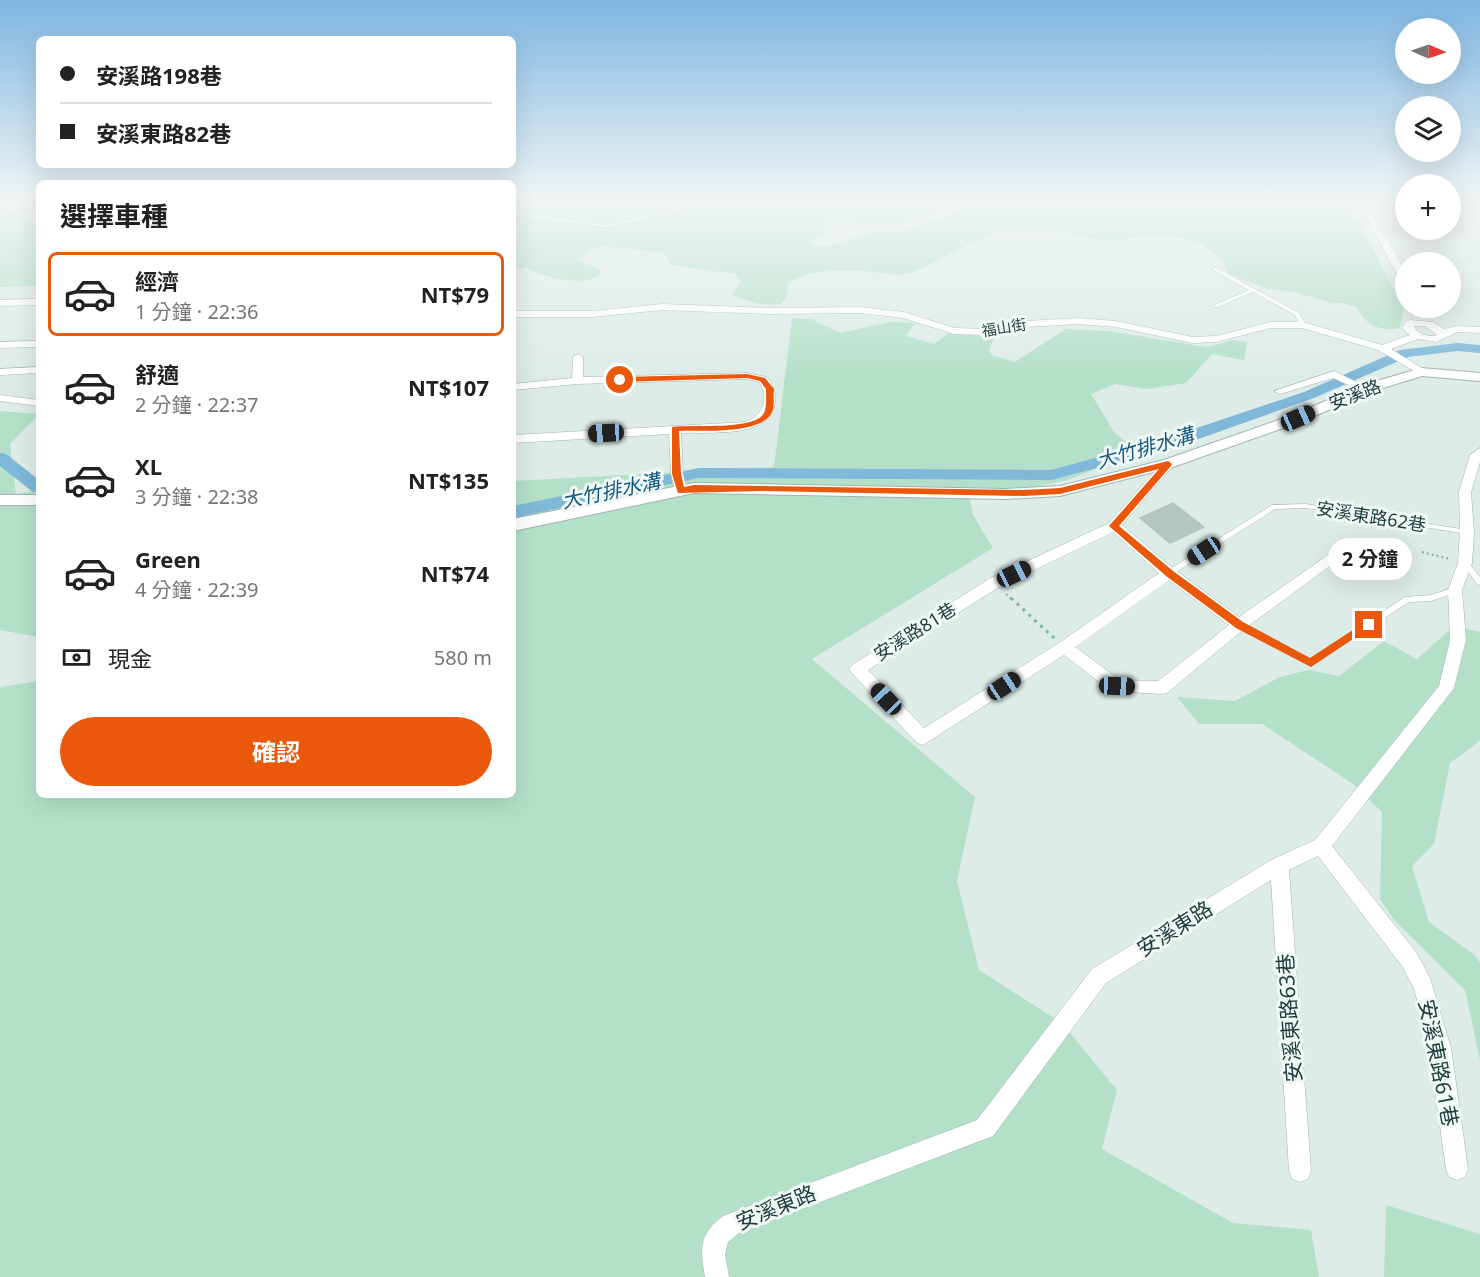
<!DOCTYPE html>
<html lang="zh-TW">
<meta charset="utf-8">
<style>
:root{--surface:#fff;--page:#f6f6f6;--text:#222;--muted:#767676;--line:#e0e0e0;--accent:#ea580c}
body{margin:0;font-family:"Noto Sans","Noto Sans TC",sans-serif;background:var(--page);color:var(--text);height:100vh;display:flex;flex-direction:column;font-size:22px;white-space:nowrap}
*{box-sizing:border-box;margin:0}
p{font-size:20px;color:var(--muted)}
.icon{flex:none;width:33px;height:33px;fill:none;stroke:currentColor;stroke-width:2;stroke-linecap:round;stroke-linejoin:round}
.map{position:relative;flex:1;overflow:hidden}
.sheet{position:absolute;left:36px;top:180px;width:480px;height:618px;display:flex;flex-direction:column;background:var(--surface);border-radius:9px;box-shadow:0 6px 24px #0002}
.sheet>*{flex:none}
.hud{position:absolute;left:36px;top:36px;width:480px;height:132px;border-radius:9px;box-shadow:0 6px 24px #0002;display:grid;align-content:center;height:132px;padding:0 24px;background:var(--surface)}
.needle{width:39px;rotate:92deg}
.fabs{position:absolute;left:1395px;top:18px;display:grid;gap:12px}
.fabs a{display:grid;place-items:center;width:66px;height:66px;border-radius:50%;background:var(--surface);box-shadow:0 6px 24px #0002;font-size:30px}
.end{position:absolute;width:27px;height:27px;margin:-14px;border:8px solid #ea580c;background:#fff;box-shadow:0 0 0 3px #fff}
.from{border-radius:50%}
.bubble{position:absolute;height:42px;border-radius:21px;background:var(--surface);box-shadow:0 6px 24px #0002;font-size:20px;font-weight:700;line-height:42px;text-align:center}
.car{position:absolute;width:18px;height:36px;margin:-18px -9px;border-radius:8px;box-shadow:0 0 4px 2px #0007;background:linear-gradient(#222 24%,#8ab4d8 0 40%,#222 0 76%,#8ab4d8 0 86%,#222 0)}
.hud b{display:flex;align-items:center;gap:21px;height:57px;font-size:22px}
.hud b+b{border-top:2px solid var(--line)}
.hud i{width:15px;height:15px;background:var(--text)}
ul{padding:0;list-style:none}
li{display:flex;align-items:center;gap:18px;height:84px;margin:0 12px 9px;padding:0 12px;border:3px solid transparent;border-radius:9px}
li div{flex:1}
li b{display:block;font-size:22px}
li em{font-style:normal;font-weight:700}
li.active{border-color:var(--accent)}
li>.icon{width:54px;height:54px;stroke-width:1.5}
h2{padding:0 24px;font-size:27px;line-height:72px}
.pay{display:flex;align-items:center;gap:15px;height:66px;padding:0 24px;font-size:22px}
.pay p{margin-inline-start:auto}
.button{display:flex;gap:12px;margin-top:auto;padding:12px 24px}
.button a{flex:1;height:69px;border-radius:36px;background:var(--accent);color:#fff;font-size:24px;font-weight:700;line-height:69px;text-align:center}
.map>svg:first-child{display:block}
</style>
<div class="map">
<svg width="1480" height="1277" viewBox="0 0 1480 1277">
<rect width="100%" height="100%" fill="#deece8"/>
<path fill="#b4e0c9" d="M 513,199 L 963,199 L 905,223 L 865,226 L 853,220 L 837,219 L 821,226 L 826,233 L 812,241 L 817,246 L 835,245 L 871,232 L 904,232 L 995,199 L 1339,199 L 1354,213 L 1404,309 L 1400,328 C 1381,332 1365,326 1357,307 L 1342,303 L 1332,303 L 1294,292 L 1268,289 L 1228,274 L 1222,260 L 1203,245 L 1178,237 L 1142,235 L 1119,241 L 1093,239 L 1055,230 L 994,232 L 912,273 C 894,277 879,272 861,271 C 839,269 806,271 788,283 L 787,297 L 781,304 C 763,306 750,302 732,295 L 741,281 L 735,274 L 671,265 L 665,253 L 604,246 L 592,248 L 577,260 L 597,268 L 602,273 C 589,288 543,278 527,268 L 513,270 Z
M 8,209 L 32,222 L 39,220 L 39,286 L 0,287 L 0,211 Z
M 792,318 L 811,319 L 840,333 L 891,322 L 915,323 L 906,336 L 934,344 L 950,332 L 994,338 L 989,350 L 991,355 L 1015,362 L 1066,329 L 1108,331 L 1207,347 L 1233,340 L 1247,342 L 1244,360 L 1212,354 L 1186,383 L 1147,389 L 1115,384 L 1091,394 L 1114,432 L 1138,452 L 1068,480 L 1021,490 L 969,495 L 973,515 L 993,548 L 812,659 L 975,797 L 957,881 L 979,970 L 1062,1023 L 1117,1090 L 1102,1149 L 1233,1223 L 1311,1230 L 1319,1277 L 0,1277 L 0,687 L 39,681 L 39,795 L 513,795 L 513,481 L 774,467 Z
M 0,411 L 39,414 L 10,444 L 16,494 L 39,490 L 39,637 L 0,630 Z
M 1454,626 L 1480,632 L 1480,741 L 1450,763 L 1434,844 L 1412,866 L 1429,922 L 1475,955 L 1480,963 L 1480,1060 L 1465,990 L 1395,921 L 1380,899 L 1382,812 L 1353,784 L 1262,724 L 1199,724 L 1177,697 L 1235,701 L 1280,677 L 1308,670 L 1339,676 L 1384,641 L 1417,659 Z
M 1386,1205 L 1480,1234 L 1480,1277 L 1384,1277 Z"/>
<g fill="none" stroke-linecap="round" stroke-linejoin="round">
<path fill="#7fb8d8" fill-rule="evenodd" d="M 1457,343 L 1480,345 L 1480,353 L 1457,351 L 1408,357 L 1314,398 L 1173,448 L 1051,480 L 699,478 L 513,518 L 513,506 L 699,468 L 1051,470 L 1161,440 L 1304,392 L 1400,350 Z
M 0,453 L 6,454 L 39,480 L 39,493 L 33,492 L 0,466 Z"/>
</g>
<path fill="#b3c7c2" stroke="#b0c6c1" stroke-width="1.5" d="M 1173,503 L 1204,527 L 1170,543 L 1140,518 Z"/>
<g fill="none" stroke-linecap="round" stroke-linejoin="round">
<defs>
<path id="service" d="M 24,199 L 32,199 L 0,207 L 0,205 Z
M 708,199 L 714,199 L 699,206 L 606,227 L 513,215 L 513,213 L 606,225 L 696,204 Z
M 1450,199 L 1480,201 L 1480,203 L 1450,201 Z
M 1213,268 L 1217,268 L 1299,313 L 1306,325 L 1301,326 L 1295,315 L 1253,292 L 1218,307 L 1214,307 L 1214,305 L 1249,290 L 1213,270 Z
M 1306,504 L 1467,530 L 1470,532 L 1467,534 L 1306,508 L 1275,509 L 1171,575 L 1167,575 L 1165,573 L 1167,571 L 1272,505 Z
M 1463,561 L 1467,561 L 1480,577 L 1480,585 L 1477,584 L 1463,565 L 1462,563 Z
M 1455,587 L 1459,590 L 1458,592 L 1431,601 L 1409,602 L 1311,666 L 1236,627 L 1235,625 L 1236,623 L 1242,623 L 1311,659 L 1405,597 L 1431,595 Z"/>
<path id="minor" d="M 973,199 L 985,199 L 975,205 L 969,205 L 969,201 Z
M 1356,199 L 1364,199 L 1406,272 L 1406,284 L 1401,281 Z
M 39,299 L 39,305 L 0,306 L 0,300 Z
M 662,304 L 772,308 L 860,307 L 904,312 L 955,328 L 986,329 L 1026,321 L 1078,318 L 1116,321 L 1193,337 L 1216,336 L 1271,322 L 1303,322 L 1382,345 L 1410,335 L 1402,328 L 1406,321 L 1410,320 L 1433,322 L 1444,329 L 1456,326 L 1480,327 L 1480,333 L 1457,332 L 1436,342 L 1418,339 L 1391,349 L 1425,370 L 1425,374 L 1421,375 L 1378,350 L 1302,328 L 1271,328 L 1216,342 L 1193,343 L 1116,327 L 1078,324 L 1026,327 L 986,335 L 954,334 L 903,318 L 860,313 L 772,314 L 662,310 L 593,317 L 513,317 L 513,311 L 593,311 ZM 1414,326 L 1425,326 L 1437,335 C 1428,338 1416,333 1414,326 Z
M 39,341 L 39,347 L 0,348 L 0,342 Z
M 578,354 L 583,357 L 583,377 L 747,373 L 767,377 C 774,387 777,394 774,407 C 768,438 706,432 681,433 L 683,474 L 687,491 L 681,495 L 675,491 L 671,474 L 669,434 L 513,443 L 513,435 L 745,422 C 763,416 770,398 759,382 L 747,379 L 577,384 L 513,390 L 513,384 L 572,378 L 573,357 Z
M 39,367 L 39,373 L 0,375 L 0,369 Z
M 1334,371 L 1371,389 L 1369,391 L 1361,391 L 1333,378 L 1280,394 L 1274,391 Z
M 0,395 L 39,400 L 39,406 L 0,401 Z
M 1480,448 L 1480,462 L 1471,492 L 1474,532 L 1472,563 L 1462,590 L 1466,640 L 1454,688 L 1332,846 L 1416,952 L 1430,978 L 1451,1048 L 1468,1169 L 1465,1177 L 1457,1180 L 1449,1177 L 1446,1169 L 1429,1048 L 1414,988 L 1402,966 L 1318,856 L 1289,870 L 1311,1171 L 1308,1179 L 1300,1182 L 1292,1179 L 1289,1171 L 1271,880 L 1106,983 L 993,1136 L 739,1233 L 728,1242 L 725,1254 L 729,1277 L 705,1277 C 700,1249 699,1234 723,1216 L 977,1120 L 1092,969 L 1273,859 L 1315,840 L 1439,686 L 1450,640 L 1448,590 L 1458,563 L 1460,532 L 1459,492 L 1470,455 Z
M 1168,460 L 1174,464 L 1172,467 L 1122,525 L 1174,569 L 1239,617 L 1348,541 L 1358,541 L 1360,544 L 1244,629 L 1167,693 L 1161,694 L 1111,691 L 1064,655 L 923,745 L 917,743 L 852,673 L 849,669 L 852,665 L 989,579 L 1109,523 L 1164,461 ZM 1113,532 L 1159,573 L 1059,643 L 924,728 L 868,670 L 999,587 ZM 1169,580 L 1229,625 L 1158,681 L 1120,680 L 1075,647 Z"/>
<path id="tertiary" d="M 1421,368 L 1480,373 L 1480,381 L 1422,376 L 1370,392 L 1303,421 L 1173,467 L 1060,496 L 1006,499 L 694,493 L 513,531 L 513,519 L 694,483 L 1006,489 L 1060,486 L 1164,460 L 1293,415 L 1360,386 Z
M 0,495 L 39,495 L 39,505 L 0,505 Z"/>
</defs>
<use href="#service" stroke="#a1b4b1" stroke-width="1"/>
<use href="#minor" stroke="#a1b4b1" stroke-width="1"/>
<use href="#tertiary" stroke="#a1b4b1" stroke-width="2"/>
<path stroke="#7bb3ad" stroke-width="2" stroke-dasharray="2 3" stroke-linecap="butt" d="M 1422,552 L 1450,559
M 1006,594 L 1012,600"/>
<path stroke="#7bb3ad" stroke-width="3" stroke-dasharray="3 5" stroke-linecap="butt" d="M 1011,598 L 1054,638"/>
<use href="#service" fill="#fff" fill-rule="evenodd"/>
<use href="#minor" fill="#fff" fill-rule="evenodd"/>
<use href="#tertiary" fill="#fff" fill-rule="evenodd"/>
</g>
<linearGradient id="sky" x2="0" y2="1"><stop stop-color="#7eb6e2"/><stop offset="0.53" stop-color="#f0f6f5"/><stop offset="1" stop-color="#f0f6f5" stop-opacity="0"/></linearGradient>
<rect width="1480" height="378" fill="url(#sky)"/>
<path fill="#ea580c" d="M 747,374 L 765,378 L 774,389 C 773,396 775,406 772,412 C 763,435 700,430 679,431 L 681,474 L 684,487 L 694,485 L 1024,490 L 1060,488 L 1168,461 L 1172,464 L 1171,466 L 1119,526 L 1173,571 L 1243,622 L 1310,658 L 1365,622 L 1369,621 L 1374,625 L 1311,667 L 1236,628 L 1166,576 L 1109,526 L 1159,469 L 1060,494 L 1024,496 L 761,491 L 678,493 L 672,474 L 672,427 C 691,424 755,431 764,413 C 767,407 766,396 766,389 L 760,381 L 747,378 L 620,382 L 616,380 L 620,377 Z"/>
<g text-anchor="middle" stroke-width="6" stroke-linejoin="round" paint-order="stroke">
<g font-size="15" fill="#1e3d3b" stroke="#eff8f5">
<text transform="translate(1004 328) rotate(-9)" y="5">福山街</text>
</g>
<g font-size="18" fill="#1e3d3b" stroke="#eff8f5">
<text transform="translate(1355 395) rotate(-21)" y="6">安溪路</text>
<text transform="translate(1371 517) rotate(9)" y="6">安溪東路62巷</text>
<text transform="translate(915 632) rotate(-32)" y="6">安溪路81巷</text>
</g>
<g font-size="20" font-style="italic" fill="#115780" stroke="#eff8f5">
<text transform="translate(1145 448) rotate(-16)" y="7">大竹排水溝</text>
<text transform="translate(611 491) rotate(-12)" y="7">大竹排水溝</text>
</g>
<g font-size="21" fill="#1e3d3b" stroke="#eff8f5">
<text transform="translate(1175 929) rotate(-32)" y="7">安溪東路</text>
<text transform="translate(1290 1018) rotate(-94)" y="7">安溪東路63巷</text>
<text transform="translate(1438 1063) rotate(79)" y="7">安溪東路61巷</text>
<text transform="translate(776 1208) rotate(-22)" y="7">安溪東路</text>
</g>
</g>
</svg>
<div class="fabs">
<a><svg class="needle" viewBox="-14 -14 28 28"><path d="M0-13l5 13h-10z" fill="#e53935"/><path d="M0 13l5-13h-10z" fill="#767676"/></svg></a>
<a><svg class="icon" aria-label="layers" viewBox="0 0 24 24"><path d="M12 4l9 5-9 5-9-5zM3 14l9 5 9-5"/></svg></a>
<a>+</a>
<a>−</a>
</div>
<i class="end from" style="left:620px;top:380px"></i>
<i class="end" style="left:1369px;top:625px"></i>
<div class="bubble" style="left:1328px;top:538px;width:84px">2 分鐘</div>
<i class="car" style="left:1298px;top:418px;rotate:66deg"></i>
<i class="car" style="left:606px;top:433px;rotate:267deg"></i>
<i class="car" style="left:1204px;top:551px;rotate:237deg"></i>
<i class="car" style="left:1014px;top:574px;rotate:64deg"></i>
<i class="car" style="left:1004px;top:686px;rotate:57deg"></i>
<i class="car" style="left:1117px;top:686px;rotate:92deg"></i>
<i class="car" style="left:886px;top:699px;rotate:316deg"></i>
<div class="hud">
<b><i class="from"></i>安溪路198巷</b>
<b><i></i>安溪東路82巷</b>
</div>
<section class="sheet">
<h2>選擇車種</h2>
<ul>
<li class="active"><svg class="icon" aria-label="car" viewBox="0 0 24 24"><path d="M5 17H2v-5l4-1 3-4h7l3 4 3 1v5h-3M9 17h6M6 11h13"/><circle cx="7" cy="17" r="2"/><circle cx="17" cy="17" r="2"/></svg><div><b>經濟</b><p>1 分鐘 · 22:36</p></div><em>NT$79</em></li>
<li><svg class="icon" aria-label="car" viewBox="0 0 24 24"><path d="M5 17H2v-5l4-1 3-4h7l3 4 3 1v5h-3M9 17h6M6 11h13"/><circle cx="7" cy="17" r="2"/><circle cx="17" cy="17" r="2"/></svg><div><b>舒適</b><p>2 分鐘 · 22:37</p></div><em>NT$107</em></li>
<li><svg class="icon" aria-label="car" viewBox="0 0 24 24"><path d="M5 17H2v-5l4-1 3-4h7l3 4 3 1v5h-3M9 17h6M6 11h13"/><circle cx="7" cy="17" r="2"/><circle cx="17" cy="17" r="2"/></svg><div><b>XL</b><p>3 分鐘 · 22:38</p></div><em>NT$135</em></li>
<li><svg class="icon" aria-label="car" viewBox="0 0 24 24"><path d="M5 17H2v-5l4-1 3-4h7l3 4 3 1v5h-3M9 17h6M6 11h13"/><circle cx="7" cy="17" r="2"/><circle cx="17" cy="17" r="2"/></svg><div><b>Green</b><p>4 分鐘 · 22:39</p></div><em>NT$74</em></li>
</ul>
<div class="pay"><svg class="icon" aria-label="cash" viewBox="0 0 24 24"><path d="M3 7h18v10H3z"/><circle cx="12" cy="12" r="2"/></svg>現金<p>580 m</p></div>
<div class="button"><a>確認</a></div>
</section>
</div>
